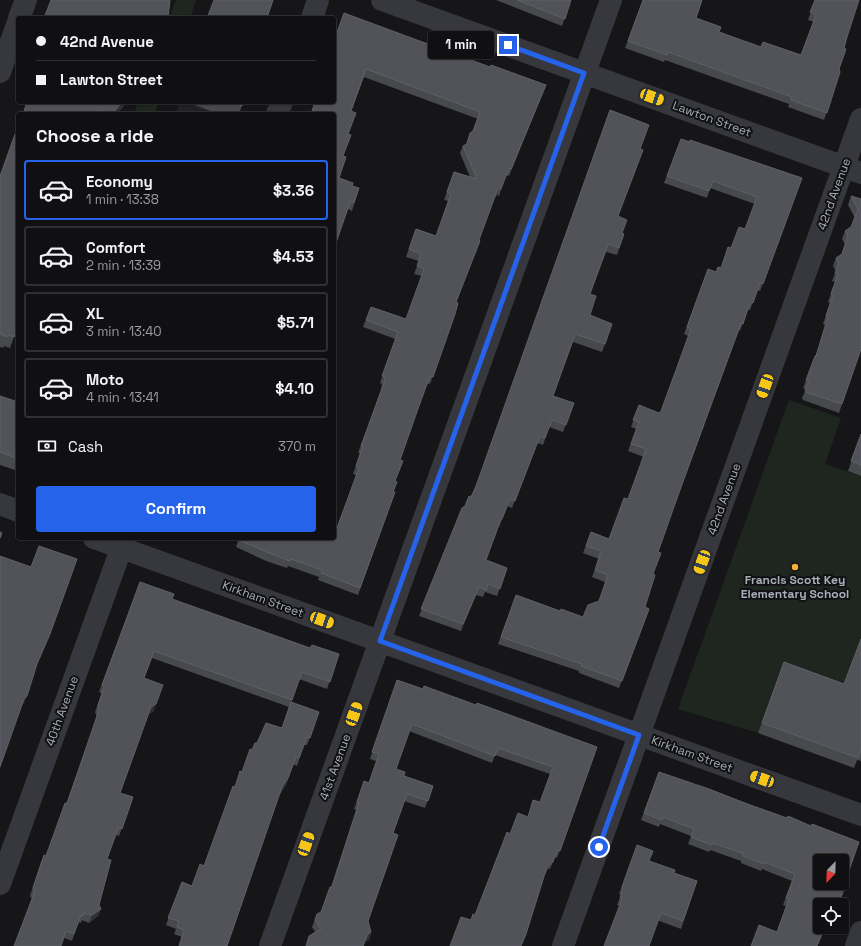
<!DOCTYPE html>
<meta charset="utf-8">
<style>
:root{--surface:#101012;--page:#1e1e20;--text:#f1f3f6;--muted:#9c9d9f;--line:#303032;--accent:#2563eb}
body{margin:0;font-family:"Space Grotesk",sans-serif;background:var(--page);color:var(--text);height:100vh;display:flex;flex-direction:column;font-size:15px;white-space:nowrap}
*{box-sizing:border-box;margin:0}
p{font-size:13px;color:var(--muted)}
.icon{flex:none;width:22px;height:22px;fill:none;stroke:currentColor;stroke-width:2;stroke-linecap:round;stroke-linejoin:round}
.map{position:relative;flex:1;overflow:hidden}
.details{position:absolute;left:16px;top:112px;width:320px;height:428px;display:flex;flex-direction:column;background:var(--surface);border-radius:4px;box-shadow:0 1px 3px #0004,0 0 0 1px var(--line)}
.details>*{flex:none}
.guide{position:absolute;left:16px;top:16px;width:320px;height:88px;border-radius:4px;box-shadow:0 1px 3px #0004,0 0 0 1px var(--line);display:grid;align-content:center;height:88px;padding:0 20px;background:var(--surface)}
.needle{width:26px;rotate:203deg}
.controls{position:absolute;left:813px;top:854px;display:grid;gap:8px}
.controls a{display:grid;place-items:center;width:36px;height:36px;border-radius:4px;background:var(--surface);box-shadow:0 1px 3px #0004,0 0 0 1px var(--line);font-size:20px}
.end{position:absolute;width:18px;height:18px;margin:-9px;border:5px solid #2563eb;background:#fff;box-shadow:0 0 0 2px #fff}
.from{border-radius:50%}
.bubble{position:absolute;height:28px;border-radius:4px;background:var(--surface);box-shadow:0 1px 3px #0004,0 0 0 1px var(--line);font-size:13px;font-weight:700;line-height:28px;text-align:center}
.car{position:absolute;width:12px;height:24px;margin:-12px -6px;border-radius:5px;box-shadow:0 0 3px 1px #0007;background:linear-gradient(#f5c518 24%,#345 0 40%,#f5c518 0 76%,#345 0 86%,#f5c518 0)}
.guide b{display:flex;align-items:center;gap:14px;height:38px;font-size:15px}
.guide b+b{border-top:1px solid var(--line)}
.guide i{width:10px;height:10px;background:var(--text)}
ul{padding:0;list-style:none}
li{display:flex;align-items:center;gap:12px;height:60px;margin:0 8px 6px;padding:0 12px;border:2px solid var(--line);border-radius:4px}
li div{flex:1}
li b{display:block;font-size:15px}
li em{font-style:normal;font-weight:700}
li.current{border-color:var(--accent)}
li>.icon{width:36px;height:36px;stroke-width:1.5}
h2{padding:0 20px;font-size:18px;line-height:48px}
.pay{display:flex;align-items:center;gap:10px;height:44px;padding:0 20px;font-size:15px}
.pay p{margin-inline-start:auto}
.action{display:flex;gap:8px;margin-top:auto;padding:8px 20px}
.action a{flex:1;height:46px;border-radius:4px;background:var(--accent);color:#fff;font-size:16px;font-weight:700;line-height:46px;text-align:center}
.map>svg:first-child{display:block}
</style>
<div class="map">
<svg width="861" height="946" viewBox="0 0 861 946">
<rect width="100%" height="100%" fill="#161618"/>
<path fill="#222225" d="M 180,102 L 243,102 L 239,114 L 176,114 Z"/>
<path fill="#1e261f" d="M 176,0 L 196,0 L 190,18 L 169,18 Z
M 138,102 L 159,102 L 154,114 L 134,114 Z
M 789,400 L 841,418 L 825,464 L 861,476 L 861,639 L 841,694 L 780,672 L 758,733 L 678,709 Z"/>
<g fill="none" stroke-linecap="round" stroke-linejoin="round">
<path stroke="#37383d" stroke-width="22" d="M 382,0 L 861,173
M 19,18 L 26,0
M 312,18 L 318,0
M 0,72 L 18,22
M 277,114 L 282,102
M 0,504 L 18,511
M 94,538 L 861,815
M 0,884 L 125,538
M 270,946 L 611,0
M 563,946 L 861,119
M 856,946 L 861,932"/>
</g>
<path fill="#47494d" d="M 496,0 L 571,0 L 562,26 Z
M 643,0 L 696,18 L 719,32 L 761,47 L 801,55 L 814,22 L 808,20 L 815,0 L 847,37 L 839,69 L 840,72 L 824,120 L 788,107 L 789,104 L 665,60 L 664,62 L 625,48 Z
M 334,41 L 490,67 L 546,85 L 509,176 L 506,175 L 499,196 L 497,195 L 494,198 L 456,302 L 455,314 L 430,384 L 427,383 L 418,408 L 400,460 L 395,481 L 393,492 L 395,492 L 358,595 L 318,580 L 319,577 L 288,566 L 287,568 L 266,561 L 236,547 L 239,538 L 334,538 L 356,475 L 353,474 L 360,453 L 358,453 L 381,390 L 382,384 L 380,383 L 395,339 L 363,327 L 371,307 L 406,319 L 422,276 L 414,274 L 419,261 L 406,257 L 416,229 L 436,236 L 448,201 L 444,200 L 454,172 L 470,177 L 460,153 L 463,146 L 466,144 L 470,133 L 473,131 L 478,119 L 364,77 L 351,111 L 348,134 L 343,156 L 339,178 L 352,186 L 359,188 L 352,211 L 348,209 L 334,247 Z
M 127,102 L 117,114 L 23,114 Z
M 186,102 L 243,102 L 239,114 L 219,114 Z
M 681,139 L 690,142 L 802,178 L 760,291 L 757,290 L 750,310 L 748,310 L 740,331 L 739,330 L 679,492 L 658,552 L 645,607 L 649,609 L 619,688 L 579,673 L 579,671 L 498,644 L 516,595 L 560,611 L 583,617 L 599,601 L 605,582 L 592,577 L 599,559 L 583,553 L 591,532 L 609,539 L 628,499 L 644,457 L 628,451 L 636,429 L 631,427 L 639,405 L 659,413 L 661,412 L 688,336 L 684,334 L 708,269 L 716,272 L 721,268 L 731,248 L 745,229 L 755,204 L 710,188 L 707,198 L 664,183 Z
M 640,149 L 618,216 L 622,233 L 624,234 L 617,255 L 606,252 L 590,294 L 590,315 L 612,324 L 602,352 L 573,342 L 553,396 L 574,403 L 563,432 L 549,427 L 543,445 L 537,443 L 512,508 L 507,506 L 499,527 L 498,526 L 486,560 L 507,568 L 497,596 L 485,592 L 483,597 L 476,595 L 461,631 L 419,616 L 465,506 L 471,497 Z
M 0,176 L 18,325 L 10,348 L 4,346 L 3,348 L 0,347 Z
M 851,196 L 861,199 L 861,349 L 839,413 L 803,400 L 802,398 L 806,389 L 803,388 L 815,356 L 816,356 L 825,325 L 823,324 L 830,303 L 828,302 L 835,282 L 832,281 L 836,271 L 833,266 L 836,258 L 842,254 L 845,244 L 842,239 L 845,231 L 851,228 L 855,218 L 848,205 Z
M 0,396 L 18,402 L 18,471 L 0,465 Z
M 861,434 L 861,476 L 848,471 Z
M 140,582 L 172,599 L 310,648 L 339,654 L 327,689 L 299,679 L 291,703 L 319,712 L 307,745 L 304,745 L 297,766 L 293,764 L 286,785 L 182,937 L 174,934 L 176,929 L 166,925 L 182,882 L 192,886 L 204,866 L 235,787 L 242,772 L 252,750 L 257,743 L 282,728 L 289,707 L 152,658 L 144,678 L 154,711 L 148,714 L 120,793 L 133,797 L 119,836 L 116,835 L 107,859 L 99,905 L 101,909 L 98,916 L 89,923 L 82,920 L 81,923 L 78,922 L 72,941 L 64,938 L 32,899 L 30,896 L 41,862 L 46,856 L 66,804 L 97,717 L 95,712 L 101,695 L 101,693 L 99,692 Z
M 861,639 L 861,761 L 857,760 L 854,768 L 758,733 L 784,662 L 844,684 Z
M 397,680 L 423,689 L 597,747 L 557,858 L 555,857 L 550,869 L 548,869 L 544,876 L 526,934 L 521,946 L 450,946 L 475,915 L 510,834 L 528,817 L 540,802 L 550,774 L 495,755 L 492,763 L 409,731 L 396,769 L 404,776 L 433,786 L 425,808 L 404,801 L 393,833 L 368,921 L 371,932 L 369,940 L 365,941 L 363,946 L 306,946 L 309,936 L 315,932 L 312,927 L 317,914 L 321,912 L 331,887 L 356,810 L 354,809 L 364,781 L 369,783 L 376,761 L 370,759 Z
M 659,772 L 787,818 L 820,927 L 830,927 L 829,930 L 825,928 L 777,932 L 786,906 L 783,905 L 792,881 L 762,869 L 761,871 L 741,863 L 741,861 L 710,850 L 709,852 L 688,844 L 691,836 L 660,824 L 659,827 L 641,820 Z
M 637,845 L 649,861 L 674,873 L 697,881 L 681,929 L 617,905 L 621,895 L 619,894 Z"/>
<path fill="#2f3033" d="M 122,102 L 127,102 L 117,114 L 112,114 Z
M 499,188 L 497,195 L 494,198 L 497,191 Z
M 479,587 L 476,595 L 461,631 L 463,624 Z
M 27,696 L 24,703 L 21,706 L 24,699 Z
M 156,704 L 154,711 L 148,714 L 151,707 Z
M 288,778 L 286,785 L 280,795 L 282,787 Z
M 551,862 L 548,869 L 543,878 L 546,870 Z
M 101,909 L 98,916 L 89,923 L 92,915 Z
M 371,932 L 369,940 L 365,941 L 363,946 L 368,934 Z"/>
<path fill="#525359" stroke="#5f6168" fill-rule="evenodd" d="M 51,0 L 170,0 L 168,18 L 44,18 Z
M 214,0 L 273,0 L 267,18 L 207,18 Z
M 517,0 L 571,0 L 565,19 Z
M 643,0 L 702,0 L 696,18 L 721,27 L 719,32 L 761,47 L 763,42 L 801,55 L 816,15 L 810,12 L 815,0 L 859,0 L 847,37 L 844,48 L 846,49 L 839,69 L 840,72 L 827,113 L 791,100 L 792,97 L 668,52 L 667,55 L 628,41 Z
M 344,13 L 490,67 L 491,65 L 546,85 L 511,169 L 509,168 L 501,189 L 499,188 L 497,191 L 479,240 L 480,241 L 456,302 L 458,303 L 455,314 L 433,377 L 430,376 L 419,406 L 400,460 L 403,461 L 395,481 L 397,482 L 393,492 L 395,492 L 360,588 L 321,573 L 322,570 L 291,559 L 290,561 L 269,553 L 239,540 L 239,538 L 334,538 L 334,536 L 359,468 L 356,466 L 363,446 L 361,446 L 384,383 L 385,377 L 382,376 L 398,332 L 366,320 L 371,307 L 406,319 L 424,269 L 417,266 L 421,254 L 409,249 L 416,229 L 436,236 L 451,194 L 447,192 L 454,172 L 477,179 L 463,146 L 467,144 L 470,133 L 473,131 L 480,112 L 366,69 L 351,111 L 356,113 L 348,134 L 351,135 L 343,156 L 346,157 L 339,178 L 353,183 L 352,186 L 359,188 L 354,203 L 350,202 L 336,243 L 334,242 L 334,114 L 311,114 L 315,102 L 334,102 L 334,41 Z
M 27,102 L 122,102 L 112,114 L 100,110 L 98,114 L 23,114 Z
M 230,102 L 243,102 L 242,106 Z
M 610,110 L 649,125 L 640,149 L 643,150 L 618,216 L 627,220 L 622,233 L 624,234 L 619,248 L 608,244 L 590,294 L 596,296 L 590,315 L 612,324 L 605,344 L 575,334 L 553,396 L 574,403 L 566,425 L 552,420 L 545,438 L 540,436 L 515,501 L 510,499 L 502,519 L 501,519 L 486,560 L 507,568 L 500,589 L 488,584 L 486,590 L 479,587 L 463,624 L 421,609 L 462,508 L 465,506 L 469,496 L 471,497 L 476,486 Z
M 18,126 L 18,325 L 14,337 L 8,335 L 7,337 L 0,334 L 0,176 Z
M 681,139 L 690,142 L 690,140 L 802,178 L 763,284 L 760,283 L 753,303 L 750,302 L 743,324 L 741,323 L 680,490 L 658,552 L 661,553 L 653,574 L 655,575 L 645,607 L 649,609 L 622,681 L 581,666 L 582,664 L 501,637 L 516,595 L 560,611 L 561,609 L 583,617 L 588,605 L 599,601 L 608,575 L 595,570 L 601,551 L 586,546 L 591,532 L 609,539 L 624,498 L 628,499 L 646,449 L 631,444 L 639,422 L 633,420 L 639,405 L 659,413 L 661,411 L 691,329 L 687,327 L 708,269 L 716,272 L 718,267 L 721,268 L 728,247 L 731,248 L 739,227 L 745,229 L 757,197 L 713,181 L 709,191 L 667,176 Z
M 851,196 L 861,199 L 861,349 L 842,404 L 806,392 L 805,390 L 809,381 L 806,380 L 815,356 L 816,356 L 828,317 L 826,316 L 833,295 L 831,294 L 838,274 L 835,273 L 839,263 L 836,258 L 842,254 L 848,235 L 845,231 L 851,227 L 858,209 Z
M 0,396 L 18,402 L 18,459 L 0,452 Z
M 861,434 L 861,465 L 851,461 Z
M 0,532 L 2,533 L 0,538 Z
M 39,546 L 77,559 L 50,634 L 37,664 L 27,696 L 24,699 L 0,767 L 0,556 L 31,567 Z
M 140,582 L 174,594 L 172,599 L 310,648 L 312,645 L 339,654 L 330,682 L 302,672 L 292,700 L 154,651 L 144,678 L 163,685 L 156,704 L 151,707 L 120,793 L 133,797 L 122,829 L 118,828 L 107,859 L 111,860 L 99,905 L 101,909 L 92,915 L 84,913 L 83,916 L 81,915 L 74,934 L 66,931 L 61,946 L 14,946 L 35,891 L 33,888 L 44,855 L 46,856 L 65,803 L 67,804 L 99,710 L 98,705 L 104,688 L 104,685 L 102,685 Z
M 861,639 L 861,750 L 858,758 L 762,723 L 784,662 L 844,684 Z
M 397,680 L 423,689 L 424,686 L 476,705 L 477,703 L 597,747 L 560,851 L 557,850 L 553,862 L 551,862 L 546,870 L 526,934 L 521,946 L 450,946 L 461,917 L 471,920 L 473,914 L 475,915 L 507,832 L 510,834 L 518,813 L 528,817 L 533,800 L 540,802 L 553,767 L 498,748 L 495,756 L 412,724 L 396,769 L 405,772 L 404,776 L 433,786 L 428,801 L 407,794 L 393,833 L 398,835 L 368,921 L 371,932 L 368,934 L 363,946 L 306,946 L 309,936 L 321,929 L 315,920 L 317,914 L 321,912 L 330,887 L 332,887 L 359,803 L 357,802 L 364,781 L 369,783 L 379,754 L 372,752 Z
M 291,702 L 319,712 L 310,738 L 307,737 L 299,758 L 296,757 L 288,778 L 282,787 L 227,946 L 179,946 L 184,930 L 177,927 L 179,921 L 168,918 L 182,882 L 192,886 L 200,864 L 204,866 L 233,786 L 235,787 L 240,771 L 242,772 L 250,749 L 252,750 L 255,743 L 257,743 L 266,723 L 282,728 Z
M 659,772 L 709,789 L 750,805 L 787,818 L 788,816 L 811,826 L 812,824 L 859,842 L 846,879 L 848,879 L 838,905 L 820,905 L 820,927 L 825,927 L 817,946 L 751,946 L 759,925 L 777,932 L 789,899 L 786,898 L 795,874 L 764,862 L 764,864 L 743,856 L 744,854 L 713,843 L 712,845 L 691,837 L 694,829 L 663,817 L 662,820 L 644,813 ZM 820,861 L 842,861 L 842,883 L 820,883 Z
M 637,845 L 653,851 L 649,861 L 675,870 L 674,873 L 697,881 L 683,921 L 661,913 L 649,946 L 604,946 L 622,899 L 620,898 L 623,888 L 622,887 Z"/>
<g fill="none" stroke-linecap="round" stroke-linejoin="round">
<path stroke="#2563eb" stroke-width="5" d="M 508,45 L 584,73 L 380,641 L 639,735 L 599,847"/>
</g>
<circle fill="#f2b134" stroke="#111113" stroke-width="1.5" cx="795" cy="567" r="4"/>
<g text-anchor="middle" stroke-width="4" stroke-linejoin="round" paint-order="stroke">
<g font-size="12" fill="#a8adb8" stroke="#111113">
<text transform="translate(712 119) rotate(20)" y="4">Lawton Street</text>
<text transform="translate(834 194) rotate(-70)" y="4">42nd Avenue</text>
<text transform="translate(724 499) rotate(-70)" y="4">42nd Avenue</text>
<text transform="translate(263 599) rotate(20)" y="4">Kirkham Street</text>
<text transform="translate(62 711) rotate(-70)" y="4">40th Avenue</text>
<text transform="translate(692 754) rotate(20)" y="4">Kirkham Street</text>
<text transform="translate(335 767) rotate(-70)" y="4">41st Avenue</text>
</g>
<g font-size="12" font-weight="bold" fill="#a8adb8" stroke="#111113">
<text x="795" y="584">Francis Scott Key<tspan x="795" dy="14">Elementary School</tspan></text>
</g>
</g>
</svg>
<div class="controls">
<a><svg class="needle" viewBox="-14 -14 28 28"><path d="M0-13l5 13h-10z" fill="#e53935"/><path d="M0 13l5-13h-10z" fill="#9c9d9f"/></svg></a>
<a><svg class="icon" aria-label="locate" viewBox="0 0 24 24"><circle cx="12" cy="12" r="6"/><path d="M12 2v4M12 18v4M2 12h4M18 12h4"/></svg></a>
</div>
<i class="end from" style="left:599px;top:847px"></i>
<i class="end" style="left:508px;top:45px"></i>
<div class="bubble" style="left:428px;top:31px;width:66px">1 min</div>
<i class="car" style="left:652px;top:97px;rotate:110deg"></i>
<i class="car" style="left:765px;top:386px;rotate:200deg"></i>
<i class="car" style="left:702px;top:562px;rotate:200deg"></i>
<i class="car" style="left:322px;top:620px;rotate:110deg"></i>
<i class="car" style="left:354px;top:714px;rotate:20deg"></i>
<i class="car" style="left:762px;top:779px;rotate:290deg"></i>
<i class="car" style="left:306px;top:844px;rotate:20deg"></i>
<div class="guide">
<b><i class="from"></i>42nd Avenue</b>
<b><i></i>Lawton Street</b>
</div>
<section class="details">
<h2>Choose a ride</h2>
<ul>
<li class="current"><svg class="icon" aria-label="car" viewBox="0 0 24 24"><path d="M5 17H2v-5l4-1 3-4h7l3 4 3 1v5h-3M9 17h6M6 11h13"/><circle cx="7" cy="17" r="2"/><circle cx="17" cy="17" r="2"/></svg><div><b>Economy</b><p>1 min · 13:38</p></div><em>$3.36</em></li>
<li><svg class="icon" aria-label="car" viewBox="0 0 24 24"><path d="M5 17H2v-5l4-1 3-4h7l3 4 3 1v5h-3M9 17h6M6 11h13"/><circle cx="7" cy="17" r="2"/><circle cx="17" cy="17" r="2"/></svg><div><b>Comfort</b><p>2 min · 13:39</p></div><em>$4.53</em></li>
<li><svg class="icon" aria-label="car" viewBox="0 0 24 24"><path d="M5 17H2v-5l4-1 3-4h7l3 4 3 1v5h-3M9 17h6M6 11h13"/><circle cx="7" cy="17" r="2"/><circle cx="17" cy="17" r="2"/></svg><div><b>XL</b><p>3 min · 13:40</p></div><em>$5.71</em></li>
<li><svg class="icon" aria-label="car" viewBox="0 0 24 24"><path d="M5 17H2v-5l4-1 3-4h7l3 4 3 1v5h-3M9 17h6M6 11h13"/><circle cx="7" cy="17" r="2"/><circle cx="17" cy="17" r="2"/></svg><div><b>Moto</b><p>4 min · 13:41</p></div><em>$4.10</em></li>
</ul>
<div class="pay"><svg class="icon" aria-label="cash" viewBox="0 0 24 24"><path d="M3 7h18v10H3z"/><circle cx="12" cy="12" r="2"/></svg>Cash<p>370 m</p></div>
<div class="action"><a>Confirm</a></div>
</section>
</div>
